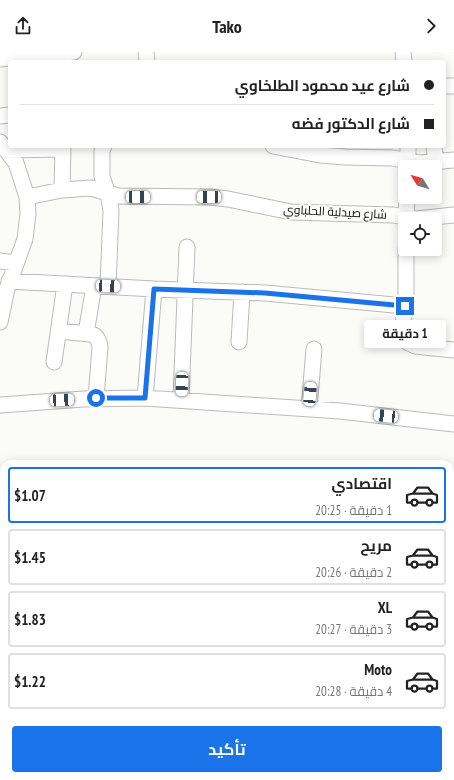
<!DOCTYPE html>
<html lang="ar">
<meta charset="utf-8">
<style>
:root{--surface:#fff;--page:#f2f2f2;--text:#222;--muted:#767676;--line:#e0e0e0;--accent:#1a73e8}
body{margin:0;font-family:"PT Sans Narrow",Cairo,sans-serif;background:var(--page);color:var(--text);direction:rtl;height:100vh;display:flex;flex-direction:column;font-size:15px;white-space:nowrap}
*{box-sizing:border-box;margin:0}
p{font-size:13px;color:var(--muted)}
.icon{flex:none;width:22px;height:22px;fill:none;stroke:currentColor;stroke-width:2;stroke-linecap:round;stroke-linejoin:round}
.map{position:relative;flex:1;overflow:hidden;direction:ltr}
.sheet{position:absolute;left:0px;top:408px;width:454px;height:320px;display:flex;flex-direction:column;background:var(--surface);border-radius:12px 12px 0 0;box-shadow:0 2px 10px #0003;direction:rtl}
.sheet>*{flex:none}
.top-card{position:absolute;left:8px;top:8px;width:438px;height:88px;border-radius:4px;box-shadow:0 2px 10px #0003;direction:rtl;display:grid;align-content:center;height:88px;padding:0 12px;background:var(--surface)}
.needle{width:26px;rotate:307deg}
.tools{position:absolute;left:398px;top:108px;display:grid;gap:8px}
.tools a{display:grid;place-items:center;width:44px;height:44px;border-radius:4px;background:var(--surface);box-shadow:0 2px 10px #0003;font-size:20px}
.end{position:absolute;width:18px;height:18px;margin:-9px;border:5px solid #1a73e8;background:#fff;box-shadow:0 0 0 2px #fff}
.from{border-radius:50%}
.bubble{position:absolute;height:28px;border-radius:4px;background:var(--surface);box-shadow:0 2px 10px #0003;font-size:13px;font-weight:700;line-height:28px;text-align:center;direction:rtl}
.car{position:absolute;width:12px;height:24px;margin:-12px -6px;border-radius:5px;box-shadow:0 0 3px 1px #0007;background:linear-gradient(#fff 24%,#345 0 40%,#fff 0 76%,#345 0 86%,#fff 0)}
.top-card b{display:flex;align-items:center;gap:14px;height:38px;font-size:15px}
.top-card b+b{border-top:1px solid var(--line)}
.top-card i{width:10px;height:10px;background:var(--text)}
ul{padding:7px 0 0;list-style:none}
li{display:flex;align-items:center;gap:12px;height:56px;margin:0 8px 6px;padding:0 4px;border:2px solid var(--line);border-radius:4px}
li div{flex:1}
li b{display:block;font-size:15px}
li em{font-style:normal;font-weight:700}
li.on{border-color:var(--accent)}
li>.icon{width:36px;height:36px;stroke-width:1.5}
.action{display:flex;gap:8px;margin-top:auto;padding:8px 12px}
.action a{flex:1;height:46px;border-radius:4px;background:var(--accent);color:#fff;font-size:16px;font-weight:700;line-height:46px;text-align:center}
header{display:flex;justify-content:space-between;align-items:center;height:52px;padding:0 12px;background:var(--surface);font-size:18px;font-weight:700}
.map>svg:first-child{display:block}
</style>
<header><svg class="icon" aria-label="forward" viewBox="0 0 24 24"><path d="M9 5l7 7-7 7"/></svg>Tako<svg class="icon" aria-label="share" viewBox="0 0 24 24"><path d="M12 15V3M7 8l5-5 5 5M5 13v7h14v-7"/></svg></header>
<div class="map">
<svg width="454" height="728" viewBox="0 0 454 728">
<rect width="100%" height="100%" fill="#fbfbf8"/>
<g fill="none" stroke-linecap="round" stroke-linejoin="round">
<defs>
<path id="street" d="M 146,0 L 147,10
M 403,0 L 404,10
M 0,7 L 74,0
M 444,34 L 454,34
M 0,64 L 10,63
M 0,90 L 16,111 L 27,145 L 28,162 L 25,187 L 7,237 L 0,270
M 104,94 L 102,99 L 102,124 L 109,146 L 111,159 L 108,234
M 273,94 L 320,103 L 345,105 L 392,106 L 420,111 L 454,108
M 434,94 L 436,110
M 6,98 L 63,97
M 408,115 L 408,94
M 62,138 L 63,94
M 27,145 L 62,138 L 91,136 L 118,144 L 209,145 L 228,147 L 291,160 L 393,163 L 416,167 L 454,163
M 406,167 L 407,145
M 406,197 L 406,243 L 402,283 L 407,290 L 415,294 L 454,298
M 0,209 L 16,211
M 9,229 L 154,237 L 265,241 L 405,254
M 59,279 L 90,282 C 97,283 99,288 100,295 L 96,346
M 86,281 L 94,234
M 239,290 L 242,240
M 54,310 L 65,232
M 145,346 L 154,237
M 181,347 L 187,195
M 0,353 L 84,347 L 145,346 L 340,359 L 454,372
M 309,357 L 314,297
M 0,463 L 4,463
M 450,473 L 454,473
M 0,538 L 4,538
M 450,567 L 454,567
M 0,598 L 4,598
M 0,628 L 1,665
M 450,644 L 454,644
M 30,724 L 30,728
M 88,724 L 88,728
M 145,724 L 146,728
M 226,724 L 226,728
M 288,724 L 288,728
M 326,728 L 344,728"/>
</defs>
<use href="#street" stroke="#bbbcb9" stroke-width="17"/>
<use href="#street" stroke="#fff" stroke-width="15"/>
</g>
<g fill="none" stroke-linecap="round" stroke-linejoin="round">
<path stroke="#1a73e8" stroke-width="5" d="M 96,346 L 145,346 L 154,237 L 265,241 L 405,254"/>
</g>
<g text-anchor="middle" stroke-width="4" stroke-linejoin="round" paint-order="stroke">
<g font-size="12" fill="#0d0d0c" stroke="#fbfbf8">
<text transform="translate(335 160) rotate(3)" y="4">شارع صيدلية الحلباوي</text>
</g>
</g>
</svg>
<div class="tools">
<a><svg class="needle" viewBox="-14 -14 28 28"><path d="M0-13l5 13h-10z" fill="#e53935"/><path d="M0 13l5-13h-10z" fill="#767676"/></svg></a>
<a><svg class="icon" aria-label="locate" viewBox="0 0 24 24"><circle cx="12" cy="12" r="6"/><path d="M12 2v4M12 18v4M2 12h4M18 12h4"/></svg></a>
</div>
<i class="end from" style="left:96px;top:346px"></i>
<i class="end" style="left:405px;top:254px"></i>
<div class="bubble" style="left:364px;top:268px;width:82px">1 دقيقة</div>
<i class="car" style="left:138px;top:145px;rotate:90deg"></i>
<i class="car" style="left:209px;top:145px;rotate:270deg"></i>
<i class="car" style="left:108px;top:234px;rotate:93deg"></i>
<i class="car" style="left:182px;top:332px;rotate:182deg"></i>
<i class="car" style="left:310px;top:342px;rotate:5deg"></i>
<i class="car" style="left:62px;top:348px;rotate:87deg"></i>
<i class="car" style="left:386px;top:364px;rotate:276deg"></i>
<div class="top-card">
<b><i class="from"></i>شارع عيد محمود الطلخاوي</b>
<b><i></i>شارع الدكتور فضه</b>
</div>
<section class="sheet">
<ul>
<li class="on"><svg class="icon" aria-label="car" viewBox="0 0 24 24"><path d="M5 17H2v-5l4-1 3-4h7l3 4 3 1v5h-3M9 17h6M6 11h13"/><circle cx="7" cy="17" r="2"/><circle cx="17" cy="17" r="2"/></svg><div><b>اقتصادي</b><p>1 دقيقة · 20:25</p></div><em>$1.07</em></li>
<li><svg class="icon" aria-label="car" viewBox="0 0 24 24"><path d="M5 17H2v-5l4-1 3-4h7l3 4 3 1v5h-3M9 17h6M6 11h13"/><circle cx="7" cy="17" r="2"/><circle cx="17" cy="17" r="2"/></svg><div><b>مريح</b><p>2 دقيقة · 20:26</p></div><em>$1.45</em></li>
<li><svg class="icon" aria-label="car" viewBox="0 0 24 24"><path d="M5 17H2v-5l4-1 3-4h7l3 4 3 1v5h-3M9 17h6M6 11h13"/><circle cx="7" cy="17" r="2"/><circle cx="17" cy="17" r="2"/></svg><div><b>XL</b><p>3 دقيقة · 20:27</p></div><em>$1.83</em></li>
<li><svg class="icon" aria-label="car" viewBox="0 0 24 24"><path d="M5 17H2v-5l4-1 3-4h7l3 4 3 1v5h-3M9 17h6M6 11h13"/><circle cx="7" cy="17" r="2"/><circle cx="17" cy="17" r="2"/></svg><div><b>Moto</b><p>4 دقيقة · 20:28</p></div><em>$1.22</em></li>
</ul>
<div class="action"><a>تأكيد</a></div>
</section>
</div>
